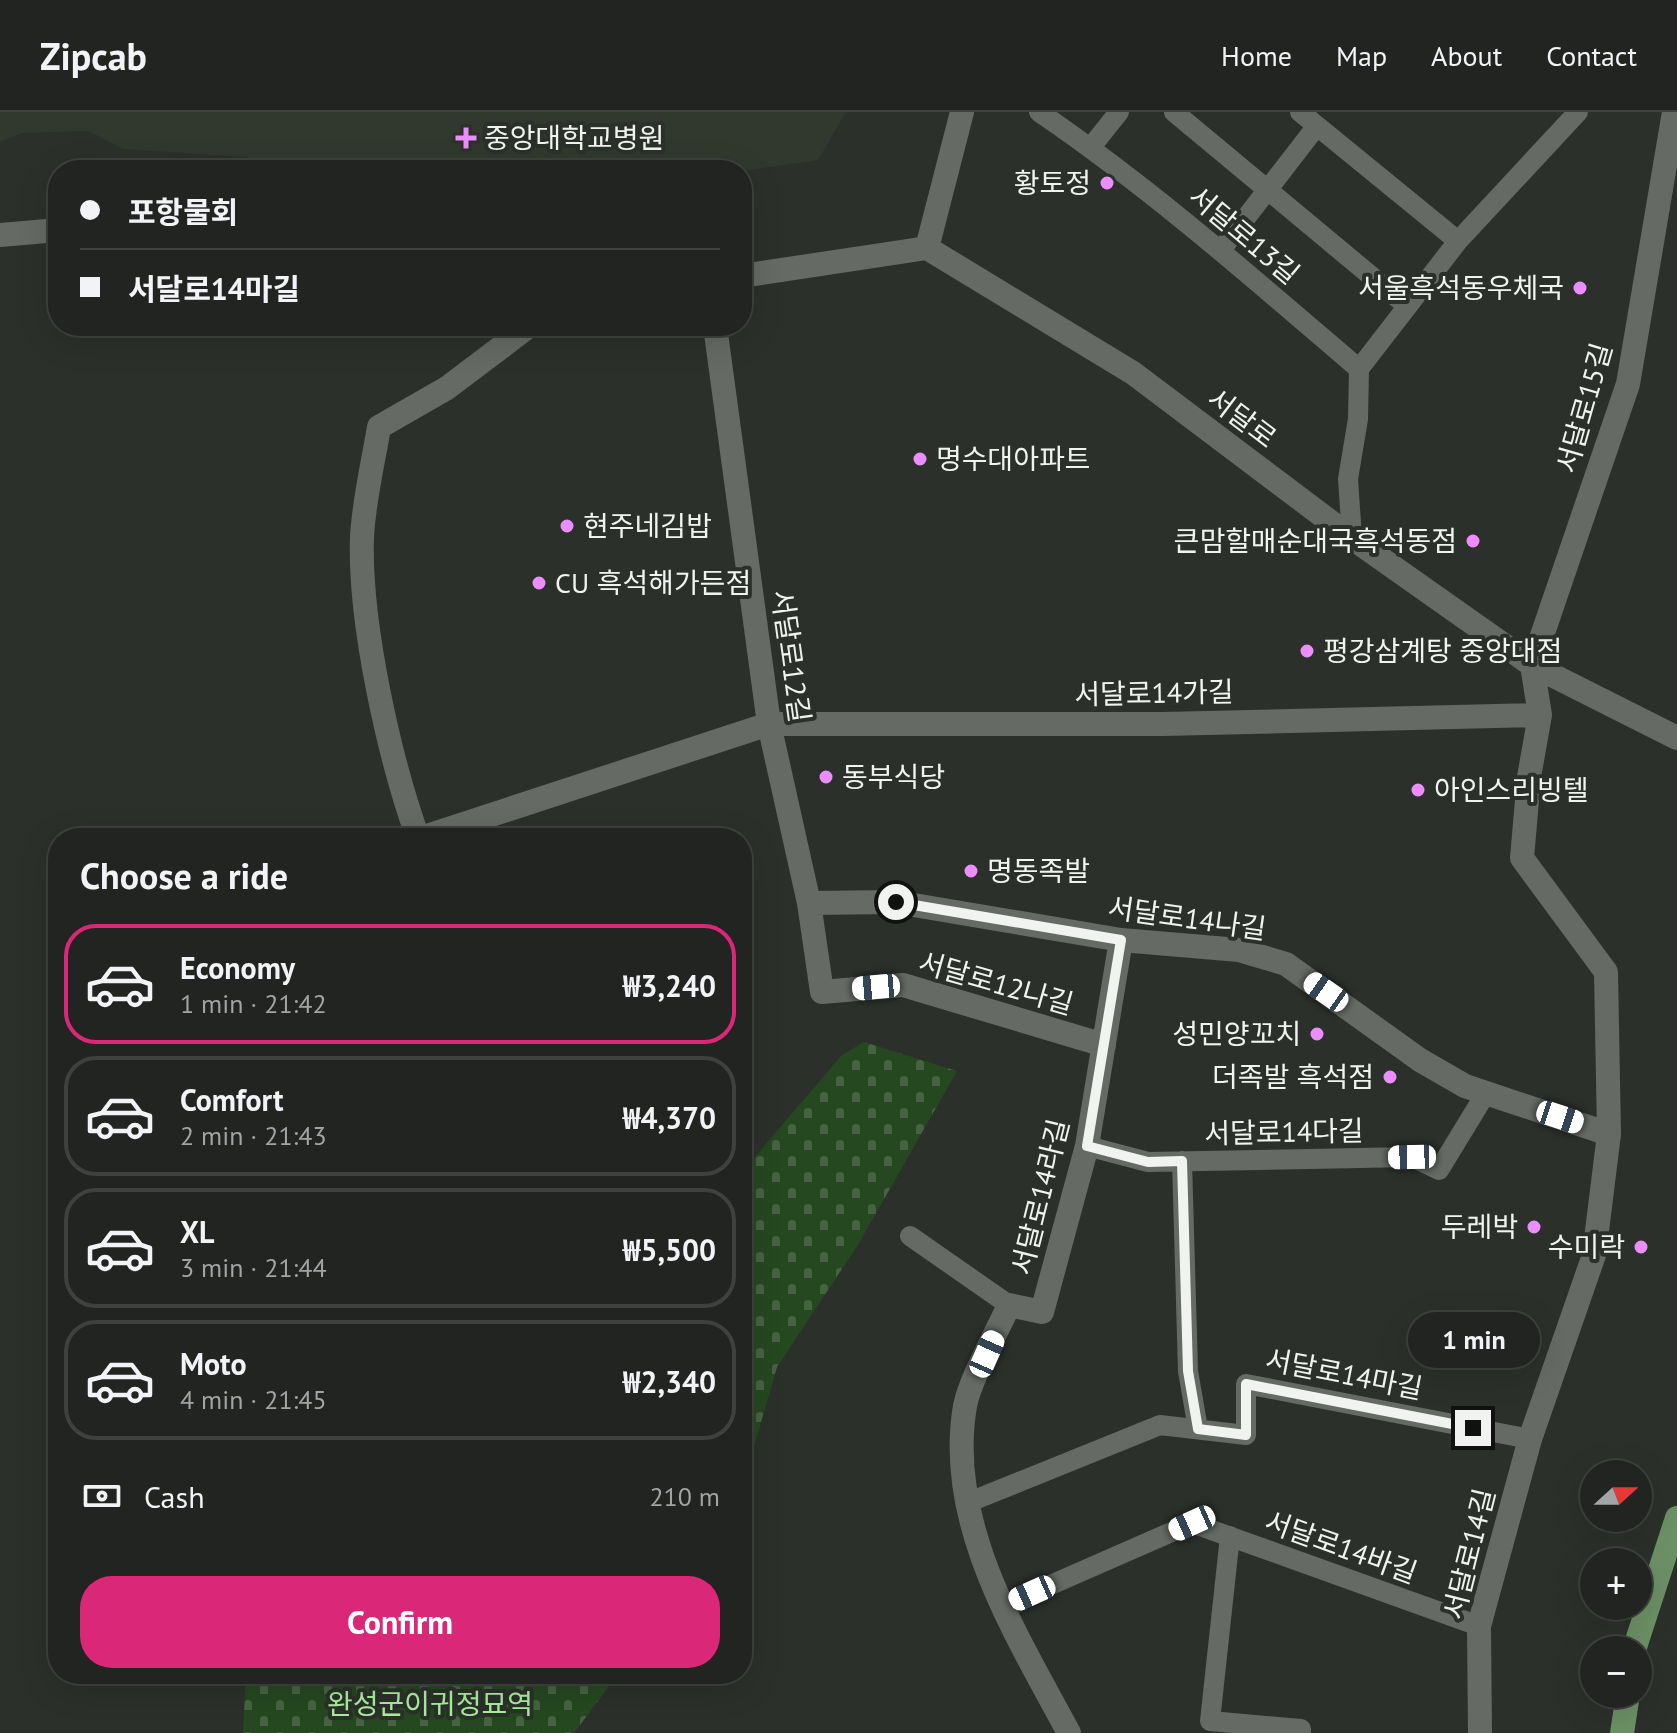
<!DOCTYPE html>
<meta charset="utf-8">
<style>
:root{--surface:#212420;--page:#292c29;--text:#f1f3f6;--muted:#a2a4a5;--line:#3e413e;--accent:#db2777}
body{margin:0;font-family:"PT Sans","Noto Sans KR",sans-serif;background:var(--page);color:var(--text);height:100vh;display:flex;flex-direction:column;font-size:30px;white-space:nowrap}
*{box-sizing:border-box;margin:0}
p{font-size:26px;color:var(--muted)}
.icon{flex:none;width:44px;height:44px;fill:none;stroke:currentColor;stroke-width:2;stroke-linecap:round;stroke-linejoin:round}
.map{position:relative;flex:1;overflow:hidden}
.details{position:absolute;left:48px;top:716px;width:704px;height:856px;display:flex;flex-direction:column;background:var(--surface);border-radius:32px;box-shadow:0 8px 32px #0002,0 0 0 2px var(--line)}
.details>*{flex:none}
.top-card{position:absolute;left:48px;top:48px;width:704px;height:176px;border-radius:32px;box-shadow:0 8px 32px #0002,0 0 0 2px var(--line);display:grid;align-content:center;height:176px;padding:0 32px;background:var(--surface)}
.needle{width:52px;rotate:69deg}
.tools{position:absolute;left:1580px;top:1348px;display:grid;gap:16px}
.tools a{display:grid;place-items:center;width:72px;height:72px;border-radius:50%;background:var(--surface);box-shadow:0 8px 32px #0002,0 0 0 2px var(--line);font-size:40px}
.end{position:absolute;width:36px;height:36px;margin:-18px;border:10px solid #f1f3f1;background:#111;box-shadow:0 0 0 4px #111}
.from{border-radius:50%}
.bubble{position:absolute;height:56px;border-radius:28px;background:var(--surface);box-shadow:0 8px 32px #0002,0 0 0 2px var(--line);font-size:26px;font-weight:700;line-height:56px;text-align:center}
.car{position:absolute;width:24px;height:48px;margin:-24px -12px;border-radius:10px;box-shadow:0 0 6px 2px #0007;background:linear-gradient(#fff 24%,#345 0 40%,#fff 0 76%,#345 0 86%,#fff 0)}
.top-card b{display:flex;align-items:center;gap:28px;height:76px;font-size:30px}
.top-card b+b{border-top:2px solid var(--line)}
.top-card i{width:20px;height:20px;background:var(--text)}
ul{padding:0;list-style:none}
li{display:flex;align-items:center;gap:24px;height:120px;margin:0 16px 12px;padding:0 16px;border:4px solid var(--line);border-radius:32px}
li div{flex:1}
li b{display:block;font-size:30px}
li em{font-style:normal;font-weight:700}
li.selected{border-color:var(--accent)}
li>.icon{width:72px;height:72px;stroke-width:1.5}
h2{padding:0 32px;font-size:36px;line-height:96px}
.pay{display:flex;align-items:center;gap:20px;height:88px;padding:0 32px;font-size:30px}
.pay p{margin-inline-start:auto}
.primary-button{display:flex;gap:16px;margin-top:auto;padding:16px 32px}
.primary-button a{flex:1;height:92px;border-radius:32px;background:var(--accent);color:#fff;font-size:32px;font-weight:700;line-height:92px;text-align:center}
header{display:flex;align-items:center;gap:48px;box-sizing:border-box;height:112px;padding:0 40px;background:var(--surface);border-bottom:2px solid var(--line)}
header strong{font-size:38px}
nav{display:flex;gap:44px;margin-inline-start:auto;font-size:28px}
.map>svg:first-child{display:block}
</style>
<header>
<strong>Zipcab</strong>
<nav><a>Home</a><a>Map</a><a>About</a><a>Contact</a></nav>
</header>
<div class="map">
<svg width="1677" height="1621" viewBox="0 0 1677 1621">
<defs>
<pattern id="cemetery-stones" width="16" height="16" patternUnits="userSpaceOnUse" patternTransform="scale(2)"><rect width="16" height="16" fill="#254820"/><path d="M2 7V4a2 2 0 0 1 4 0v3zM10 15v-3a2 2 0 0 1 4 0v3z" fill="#456341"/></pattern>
</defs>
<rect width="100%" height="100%" fill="#2c302b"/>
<path fill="#31392f" d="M 0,0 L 846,0 L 818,48 L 742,59 L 285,58 L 246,45 L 123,37 L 89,19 L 22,21 L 0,30 Z"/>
<path fill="url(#cemetery-stones)" d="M 864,930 L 957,959 L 859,1131 L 777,1255 L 742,1376 L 742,1060 L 842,943 Z
M 246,1562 L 618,1562 L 574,1621 L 243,1621 Z"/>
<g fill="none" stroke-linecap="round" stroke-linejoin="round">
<path stroke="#656a65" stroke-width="20" d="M 1039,0 C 1152,77 1255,168 1359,257
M 1174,0 L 1406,193
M 1300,0 L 1458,129
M 1091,35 L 1119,0
M 1221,138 L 1316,15
M 1352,426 L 1348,367 L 1358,307 L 1359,257 L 1458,129 L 1578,0
M 1087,1034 L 1148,1050 L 1412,1045 L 1439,1058 L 1486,981
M 1182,1049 L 1188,1259 L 1198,1317
M 910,1124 L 1009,1193
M 967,1391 L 1160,1313 L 1246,1323 L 1246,1272 L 1530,1327
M 1230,1424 L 1210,1609 L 1301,1617 L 1301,1621
M 1005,1493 L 1192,1411 L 1479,1514"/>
<path stroke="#656a65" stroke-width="24" d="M 715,214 L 769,612 L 809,791 L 822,880 L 903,873 L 1104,933
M 418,726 C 389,645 359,510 362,425 C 364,387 373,352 379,315 L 447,276 L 529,214
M 421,726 L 769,612 L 1163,612 L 1540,603
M 809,791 L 896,790 L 1121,828 L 1239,838 L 1286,852 L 1420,948 L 1465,974 L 1609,1022
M 1069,1621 C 1016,1522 945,1411 965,1294 C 970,1267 997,1220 1009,1193 L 1042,1200 L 1087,1034 L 1121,828
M 1480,1621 L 1479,1514 L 1530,1327 L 1594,1143 L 1609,1022 L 1606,860 L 1522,746 L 1529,665 L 1540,603 L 1532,553 L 1628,272 L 1674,0"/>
<path stroke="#656a65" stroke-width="24" d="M 0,123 L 58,118
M 927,136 L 962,0
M 742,164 L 927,136 L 1133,261 L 1352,426 L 1532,553 L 1677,626"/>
<path stroke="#6c9066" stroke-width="24" d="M 1634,1538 L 1677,1406
M 1622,1621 L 1628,1582"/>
</g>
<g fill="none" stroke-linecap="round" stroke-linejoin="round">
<path stroke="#f1f3f1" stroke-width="10" d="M 896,790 L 1121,828 L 1087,1034 L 1148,1050 L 1182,1049 L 1188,1259 L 1198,1317 L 1246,1323 L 1246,1272 L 1473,1316"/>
</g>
<g fill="#eb8dfc" stroke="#2c302b" stroke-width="3">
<path d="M462 14h8v8h8v8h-8v8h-8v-8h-8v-8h8z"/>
<circle cx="1107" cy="71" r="8"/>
<circle cx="1580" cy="176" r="8"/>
<circle cx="920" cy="347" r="8"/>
<circle cx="567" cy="414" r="8"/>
<circle cx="1473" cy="429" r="8"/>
<circle cx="539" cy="471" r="8"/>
<circle cx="1307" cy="539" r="8"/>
<circle cx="826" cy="665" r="8"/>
<circle cx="1418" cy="678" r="8"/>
<circle cx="971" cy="759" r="8"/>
<circle cx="1317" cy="922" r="8"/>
<circle cx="1390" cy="965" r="8"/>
<circle cx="1534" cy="1115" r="8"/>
<circle cx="1641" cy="1135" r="8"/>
</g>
<g text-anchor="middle" stroke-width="8" stroke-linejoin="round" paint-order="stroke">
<g font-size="28" fill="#f1f3f1" stroke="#2c302b" text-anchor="start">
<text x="484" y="36">중앙대학교병원</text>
<text x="1091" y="81" text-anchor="end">황토정</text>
<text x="1564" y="186" text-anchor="end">서울흑석동우체국</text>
<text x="936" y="357">명수대아파트</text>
<text x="583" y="424">현주네김밥</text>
<text x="1457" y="439" text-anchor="end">큰맘할매순대국흑석동점</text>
<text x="555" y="481">CU 흑석해가든점</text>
<text x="1323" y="549">평강삼계탕 중앙대점</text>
<text x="842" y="675">동부식당</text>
<text x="1434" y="688">아인스리빙텔</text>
<text x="987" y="769">명동족발</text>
<text x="1301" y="932" text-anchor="end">성민양꼬치</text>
<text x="1374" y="975" text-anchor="end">더족발 흑석점</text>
<text x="1518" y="1125" text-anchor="end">두레박</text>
<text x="1625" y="1145" text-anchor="end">수미락</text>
</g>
<g font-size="28" fill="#f1f3f1" stroke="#2c302b">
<text transform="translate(1244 123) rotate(40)" y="10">서달로13길</text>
<text transform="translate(1584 296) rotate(-74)" y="10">서달로15길</text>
<text transform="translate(1242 306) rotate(37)" y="10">서달로</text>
<text transform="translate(791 544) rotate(82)" y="10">서달로12길</text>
<text transform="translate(1154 581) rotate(-1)" y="10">서달로14가길</text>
<text transform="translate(1187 806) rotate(8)" y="10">서달로14나길</text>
<text transform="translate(996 871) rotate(16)" y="10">서달로12나길</text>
<text transform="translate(1284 1020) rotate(-1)" y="10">서달로14다길</text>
<text transform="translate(1040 1085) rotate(-76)" y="10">서달로14라길</text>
<text transform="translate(1344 1262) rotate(11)" y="10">서달로14마길</text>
<text transform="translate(1341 1435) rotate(20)" y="10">서달로14바길</text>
<text transform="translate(1469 1442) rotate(-76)" y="10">서달로14길</text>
</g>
<g font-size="28" fill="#a7ee9b" stroke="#2c302b">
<text x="430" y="1602">완성군이귀정묘역</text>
</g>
</g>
</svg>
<div class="tools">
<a><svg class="needle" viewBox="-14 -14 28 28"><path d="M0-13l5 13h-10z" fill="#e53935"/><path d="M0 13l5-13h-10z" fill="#a2a4a5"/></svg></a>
<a>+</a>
<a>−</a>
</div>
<i class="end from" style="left:896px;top:790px"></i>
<i class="end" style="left:1473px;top:1316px"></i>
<div class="bubble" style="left:1408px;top:1200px;width:132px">1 min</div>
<i class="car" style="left:876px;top:875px;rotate:265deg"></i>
<i class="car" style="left:1326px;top:880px;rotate:305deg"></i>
<i class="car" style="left:1560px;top:1005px;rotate:108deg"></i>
<i class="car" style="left:1412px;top:1045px;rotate:269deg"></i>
<i class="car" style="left:987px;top:1242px;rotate:24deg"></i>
<i class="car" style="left:1192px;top:1411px;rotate:246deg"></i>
<i class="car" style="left:1032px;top:1481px;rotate:246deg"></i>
<div class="top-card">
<b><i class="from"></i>포항물회</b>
<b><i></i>서달로14마길</b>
</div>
<section class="details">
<h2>Choose a ride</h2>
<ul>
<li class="selected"><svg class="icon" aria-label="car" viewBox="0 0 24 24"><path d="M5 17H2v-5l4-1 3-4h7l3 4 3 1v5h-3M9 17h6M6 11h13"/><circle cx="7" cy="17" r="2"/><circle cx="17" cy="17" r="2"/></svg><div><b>Economy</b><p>1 min · 21:42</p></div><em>₩3,240</em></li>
<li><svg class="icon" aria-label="car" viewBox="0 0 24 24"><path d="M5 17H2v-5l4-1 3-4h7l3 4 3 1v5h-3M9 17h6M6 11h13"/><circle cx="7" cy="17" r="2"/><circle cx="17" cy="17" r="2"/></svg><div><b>Comfort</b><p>2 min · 21:43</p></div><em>₩4,370</em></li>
<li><svg class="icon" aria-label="car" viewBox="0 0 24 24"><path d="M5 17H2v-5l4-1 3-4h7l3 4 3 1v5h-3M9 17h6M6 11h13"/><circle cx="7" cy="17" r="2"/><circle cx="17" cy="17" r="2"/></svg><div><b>XL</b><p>3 min · 21:44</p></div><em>₩5,500</em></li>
<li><svg class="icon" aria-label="car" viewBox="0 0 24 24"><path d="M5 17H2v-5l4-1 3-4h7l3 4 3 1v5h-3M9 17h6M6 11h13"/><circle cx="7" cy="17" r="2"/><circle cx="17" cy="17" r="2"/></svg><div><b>Moto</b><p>4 min · 21:45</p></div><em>₩2,340</em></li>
</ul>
<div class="pay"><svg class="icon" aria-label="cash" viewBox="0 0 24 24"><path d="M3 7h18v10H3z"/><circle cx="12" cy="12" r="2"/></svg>Cash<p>210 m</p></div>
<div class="primary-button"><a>Confirm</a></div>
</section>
</div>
